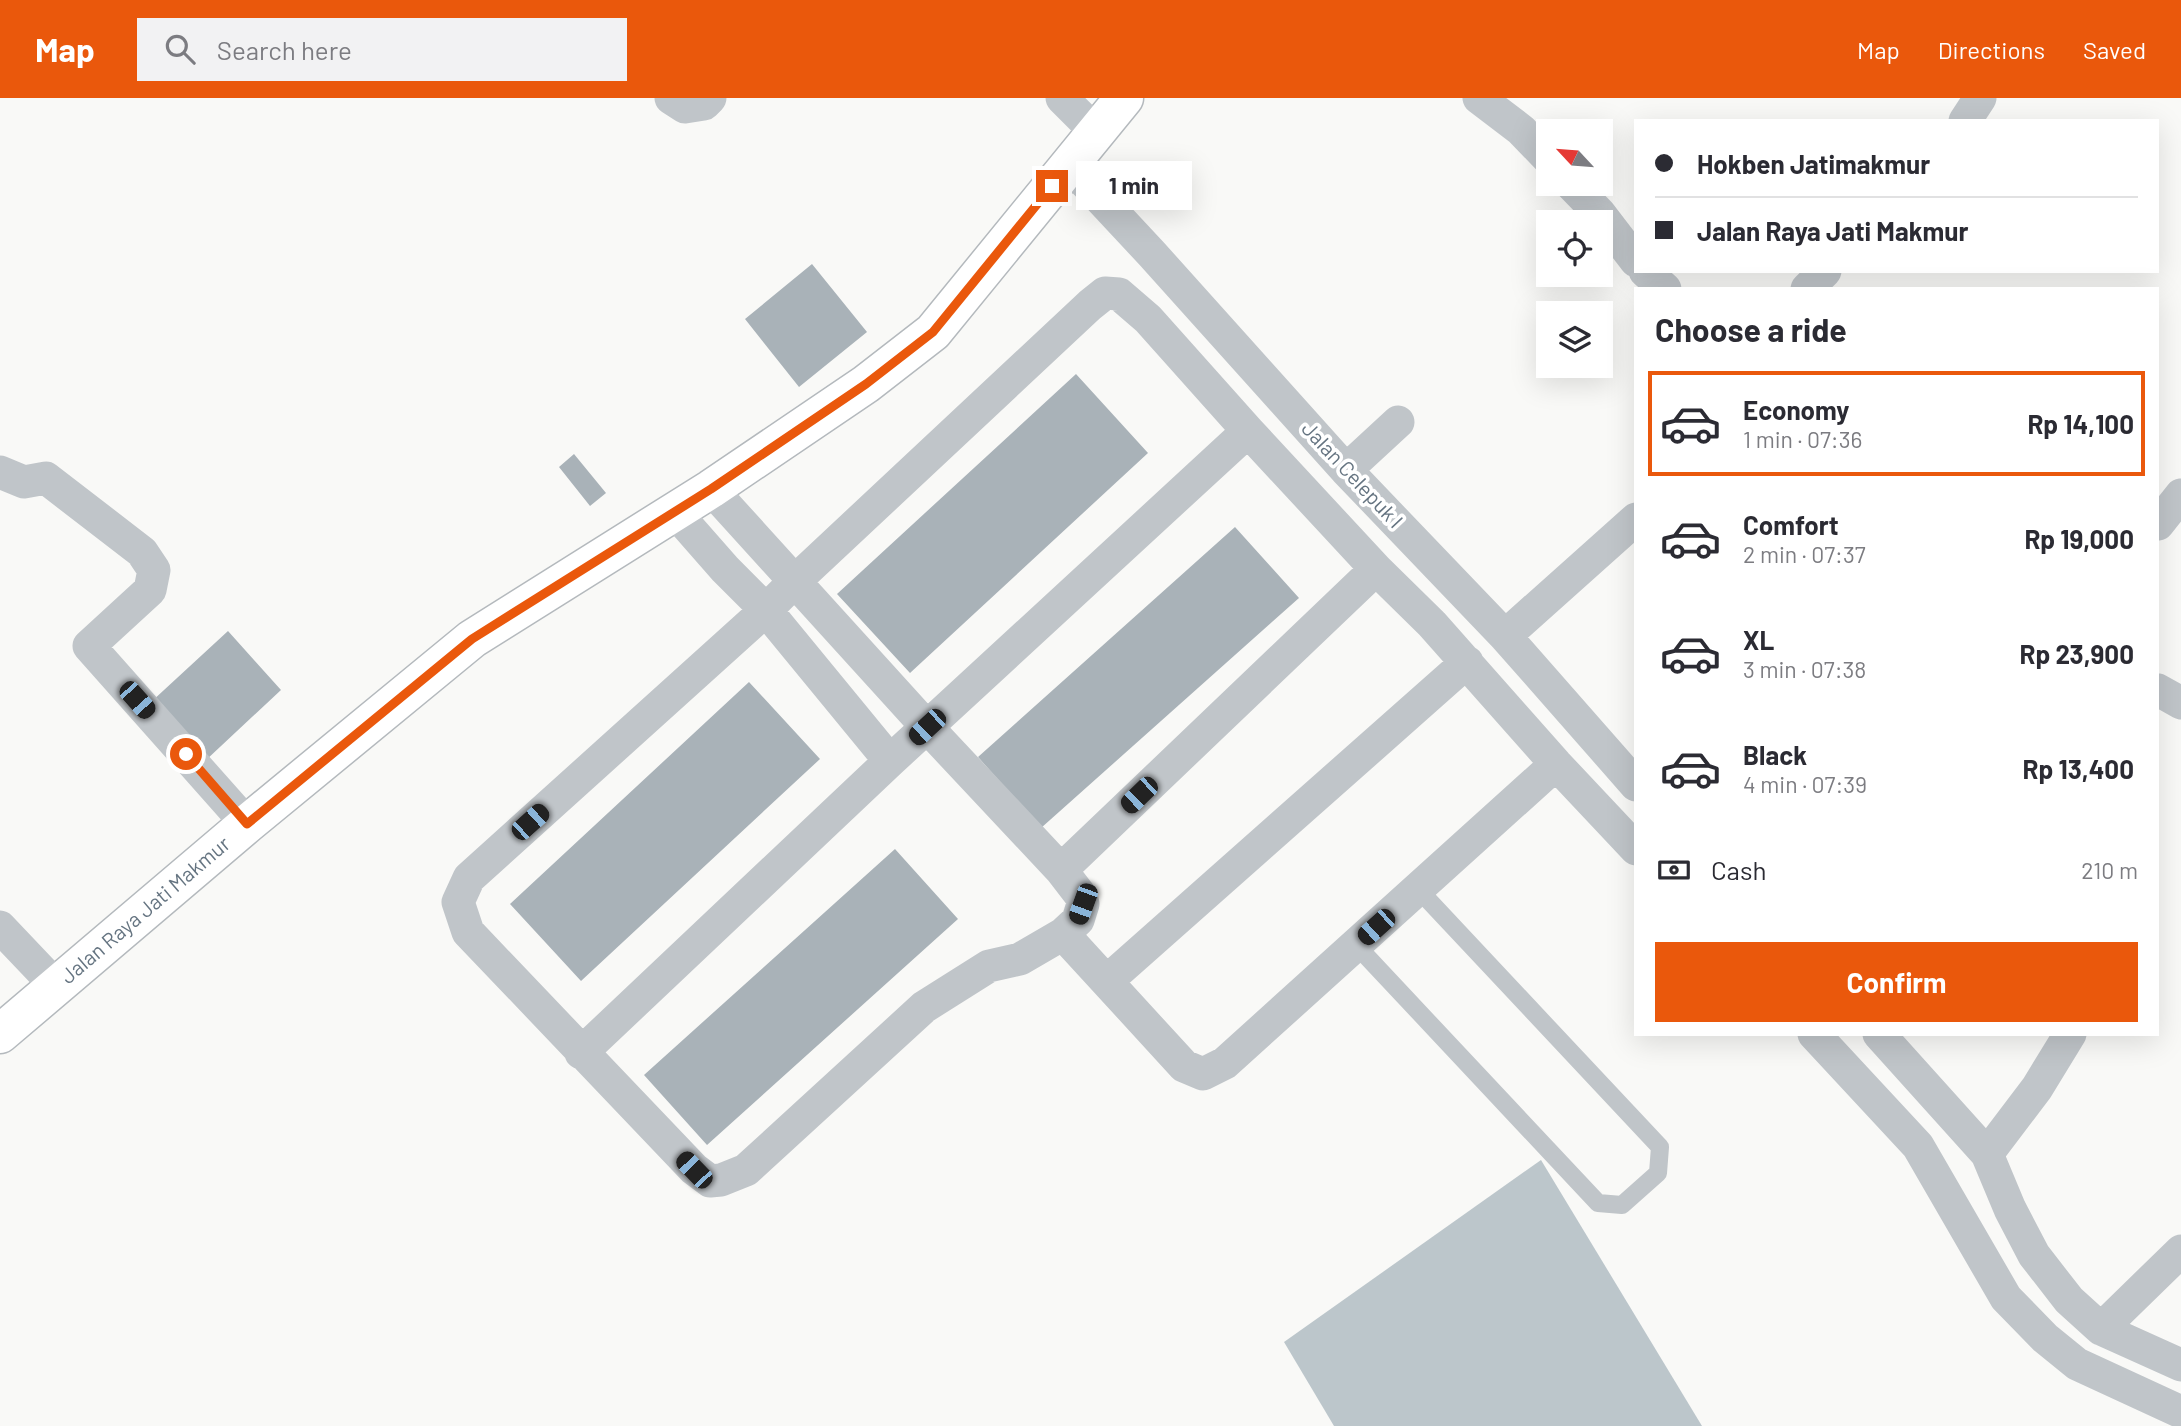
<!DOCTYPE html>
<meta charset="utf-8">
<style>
:root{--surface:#fff;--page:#f2f2f3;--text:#2b2b33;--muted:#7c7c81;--line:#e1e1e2;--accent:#ea580c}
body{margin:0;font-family:Barlow,sans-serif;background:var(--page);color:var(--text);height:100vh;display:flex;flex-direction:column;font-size:26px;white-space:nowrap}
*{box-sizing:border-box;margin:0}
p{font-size:23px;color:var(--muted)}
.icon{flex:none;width:38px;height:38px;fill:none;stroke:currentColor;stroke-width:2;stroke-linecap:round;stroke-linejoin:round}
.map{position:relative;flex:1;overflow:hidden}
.sheet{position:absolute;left:1634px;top:189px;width:525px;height:749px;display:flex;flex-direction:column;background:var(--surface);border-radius:0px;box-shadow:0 7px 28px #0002}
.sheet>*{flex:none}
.top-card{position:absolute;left:1634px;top:21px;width:525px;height:154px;border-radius:0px;box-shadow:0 7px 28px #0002;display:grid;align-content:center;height:154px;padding:0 21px;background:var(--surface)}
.needle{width:46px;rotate:296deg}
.controls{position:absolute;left:1536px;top:21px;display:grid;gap:14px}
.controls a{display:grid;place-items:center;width:77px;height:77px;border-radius:0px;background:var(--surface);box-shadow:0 7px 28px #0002;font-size:35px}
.end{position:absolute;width:32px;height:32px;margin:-16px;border:9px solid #ea580c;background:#fff;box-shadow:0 0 0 4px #fff}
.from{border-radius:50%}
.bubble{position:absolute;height:49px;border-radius:0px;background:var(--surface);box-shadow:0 7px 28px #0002;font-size:23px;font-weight:700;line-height:49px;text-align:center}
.car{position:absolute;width:21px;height:42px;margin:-21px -10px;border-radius:9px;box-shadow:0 0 5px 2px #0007;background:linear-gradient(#222 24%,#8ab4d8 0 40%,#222 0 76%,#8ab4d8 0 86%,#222 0)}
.top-card b{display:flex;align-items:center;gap:24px;height:66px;font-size:26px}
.top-card b+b{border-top:2px solid var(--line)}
.top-card i{width:18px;height:18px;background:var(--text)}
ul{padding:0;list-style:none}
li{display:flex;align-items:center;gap:21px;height:105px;margin:0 14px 10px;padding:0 7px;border:4px solid transparent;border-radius:0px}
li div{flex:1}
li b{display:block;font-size:26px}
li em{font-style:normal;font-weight:700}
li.on{border-color:var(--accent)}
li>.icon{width:63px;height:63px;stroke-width:1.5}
h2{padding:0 21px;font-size:32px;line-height:84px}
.pay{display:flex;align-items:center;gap:18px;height:77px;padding:0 21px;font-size:26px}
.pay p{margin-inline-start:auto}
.cta{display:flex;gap:14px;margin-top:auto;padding:14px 21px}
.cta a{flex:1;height:80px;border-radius:0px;background:var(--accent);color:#fff;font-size:28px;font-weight:700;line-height:80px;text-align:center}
header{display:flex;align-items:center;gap:42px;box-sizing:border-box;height:98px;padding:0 35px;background:var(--accent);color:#fff}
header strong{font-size:33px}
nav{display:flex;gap:38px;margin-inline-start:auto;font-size:24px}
.search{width:490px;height:63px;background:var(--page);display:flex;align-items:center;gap:18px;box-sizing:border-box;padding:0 24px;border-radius:0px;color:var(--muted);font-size:26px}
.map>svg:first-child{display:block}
</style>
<header>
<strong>Map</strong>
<div class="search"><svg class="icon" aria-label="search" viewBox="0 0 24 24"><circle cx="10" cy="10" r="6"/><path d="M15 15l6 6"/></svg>Search here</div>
<nav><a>Map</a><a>Directions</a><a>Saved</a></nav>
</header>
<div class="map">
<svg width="2181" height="1328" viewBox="0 0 2181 1328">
<rect width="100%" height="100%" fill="#f9f9f7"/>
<path fill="#bcc6cb" d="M 1541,1062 L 1702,1328 L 1334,1328 L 1284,1244 Z"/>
<path fill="#a9b2b8" d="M 812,166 L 867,234 L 799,289 L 745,221 Z
M 1076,276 L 1148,355 L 910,575 L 837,496 Z
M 574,356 L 606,395 L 590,408 L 559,369 Z
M 1235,429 L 1299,500 L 1041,730 L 978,659 Z
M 228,533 L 281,592 L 205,663 L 151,604 Z
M 749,584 L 820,661 L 581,883 L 510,806 Z
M 895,751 L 958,821 L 707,1047 L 644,977 Z"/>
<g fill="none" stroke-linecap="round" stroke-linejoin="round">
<defs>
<g id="primary">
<path id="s1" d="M 0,936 L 247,726 L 472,541 L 711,391 L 866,286 L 933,234 L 1124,0"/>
</g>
</defs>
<use href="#primary" stroke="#b4b9bd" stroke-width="41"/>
<path stroke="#c0c5c9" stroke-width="18" d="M 1356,847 L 1598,1105 L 1622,1107 L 1658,1075 L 1660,1049 L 1418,791"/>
<path stroke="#c0c5c9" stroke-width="33" d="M 671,0 L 685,9 L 704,6 L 710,0
M 1062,0 L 1097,35
M 1479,0 L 1521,32 L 1549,61
M 1965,23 L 1980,0
M 1069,67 L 1152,156 L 1346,372 L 1505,538 L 1636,687
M 1571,86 L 1600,116 L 1636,163
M 1645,173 L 1665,191
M 1807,191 L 1825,173
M 1346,372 L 1398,324
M 0,374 L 24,384 L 46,380 L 142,454 L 154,472 L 150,492 L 89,548 L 247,726
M 711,391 L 927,629 L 1061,772 L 1081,798 L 1083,806 L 1078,822 L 1063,836 L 1020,861 L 989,868 L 924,909 L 746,1072 L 721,1082 L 710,1083 L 694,1071 L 468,834 L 458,804 L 469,780 L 766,512 L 794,484 L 1090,207 L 1105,195 L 1119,196 L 1148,221 L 1248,333 L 1376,471 L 1432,526 L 1556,666 L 1636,751
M 675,414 L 725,471 L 766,512 L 890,663
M 2158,426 L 2181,397
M 1505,538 L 1636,421
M 2158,592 L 2181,605
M 1061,772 L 1376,471
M 0,829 L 56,888
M 1063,836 L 1184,968 L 1203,976 L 1225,965 L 1556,666
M 1107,883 L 1467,564
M 1814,936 L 1918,1048 L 2006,1200 L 2045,1240 L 2077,1266 L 2181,1314
M 1879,936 L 1987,1056 L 2010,1111 L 2034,1157 L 2069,1202 L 2101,1231 L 2181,1267
M 581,955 L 890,663 L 1248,333
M 1987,1056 L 2037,990 L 2070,936
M 2101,1231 L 2181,1153"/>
<use href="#primary" stroke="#fff" stroke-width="38"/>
</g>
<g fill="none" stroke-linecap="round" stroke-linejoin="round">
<path stroke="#ea580c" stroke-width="9" d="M 186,656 L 247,726 L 472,541 L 711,391 L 866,286 L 933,234 L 1052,88"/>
</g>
<g text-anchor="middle" stroke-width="7" stroke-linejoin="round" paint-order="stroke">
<g font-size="21" fill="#657481" stroke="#fff">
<text transform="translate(1352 377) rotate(47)" y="7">Jalan Celepuk I</text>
<text dy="7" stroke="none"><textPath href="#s1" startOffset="191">Jalan Raya Jati Makmur</textPath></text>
</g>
</g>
</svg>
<div class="controls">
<a><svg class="needle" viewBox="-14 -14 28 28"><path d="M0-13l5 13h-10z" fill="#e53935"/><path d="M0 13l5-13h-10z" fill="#7c7c81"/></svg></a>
<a><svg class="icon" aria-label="locate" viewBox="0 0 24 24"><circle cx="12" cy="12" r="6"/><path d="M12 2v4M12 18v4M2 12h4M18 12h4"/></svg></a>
<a><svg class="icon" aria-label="layers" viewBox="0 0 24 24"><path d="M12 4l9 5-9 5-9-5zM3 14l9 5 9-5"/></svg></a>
</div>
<i class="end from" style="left:186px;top:656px"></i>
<i class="end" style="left:1052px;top:88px"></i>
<div class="bubble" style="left:1076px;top:63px;width:116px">1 min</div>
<i class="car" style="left:137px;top:602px;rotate:138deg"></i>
<i class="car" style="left:927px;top:629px;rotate:227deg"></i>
<i class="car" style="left:1139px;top:697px;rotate:226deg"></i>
<i class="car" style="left:530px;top:724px;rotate:48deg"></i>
<i class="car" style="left:1083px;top:806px;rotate:200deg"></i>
<i class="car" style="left:1376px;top:829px;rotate:228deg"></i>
<i class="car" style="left:694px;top:1072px;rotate:316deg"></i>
<div class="top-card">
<b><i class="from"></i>Hokben Jatimakmur</b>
<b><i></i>Jalan Raya Jati Makmur</b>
</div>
<section class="sheet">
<h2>Choose a ride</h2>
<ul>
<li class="on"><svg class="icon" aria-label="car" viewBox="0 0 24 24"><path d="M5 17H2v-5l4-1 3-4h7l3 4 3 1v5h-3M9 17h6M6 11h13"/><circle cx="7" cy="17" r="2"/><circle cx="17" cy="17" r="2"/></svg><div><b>Economy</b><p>1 min · 07:36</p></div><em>Rp 14,100</em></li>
<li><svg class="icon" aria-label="car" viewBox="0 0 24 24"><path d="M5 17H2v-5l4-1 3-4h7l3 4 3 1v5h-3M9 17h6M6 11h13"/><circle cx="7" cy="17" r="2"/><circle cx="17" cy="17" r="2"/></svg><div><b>Comfort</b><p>2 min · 07:37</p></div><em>Rp 19,000</em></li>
<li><svg class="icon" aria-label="car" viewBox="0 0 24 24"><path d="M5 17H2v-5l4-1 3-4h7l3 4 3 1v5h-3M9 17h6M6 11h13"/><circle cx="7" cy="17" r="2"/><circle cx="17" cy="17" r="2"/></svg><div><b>XL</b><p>3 min · 07:38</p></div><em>Rp 23,900</em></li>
<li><svg class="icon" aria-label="car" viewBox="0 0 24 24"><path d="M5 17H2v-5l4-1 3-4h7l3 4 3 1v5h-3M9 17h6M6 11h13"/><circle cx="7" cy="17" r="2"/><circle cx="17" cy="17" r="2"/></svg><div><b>Black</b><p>4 min · 07:39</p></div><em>Rp 13,400</em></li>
</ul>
<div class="pay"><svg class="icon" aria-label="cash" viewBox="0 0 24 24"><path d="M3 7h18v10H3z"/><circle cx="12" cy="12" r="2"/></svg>Cash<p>210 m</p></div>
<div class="cta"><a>Confirm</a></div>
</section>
</div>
